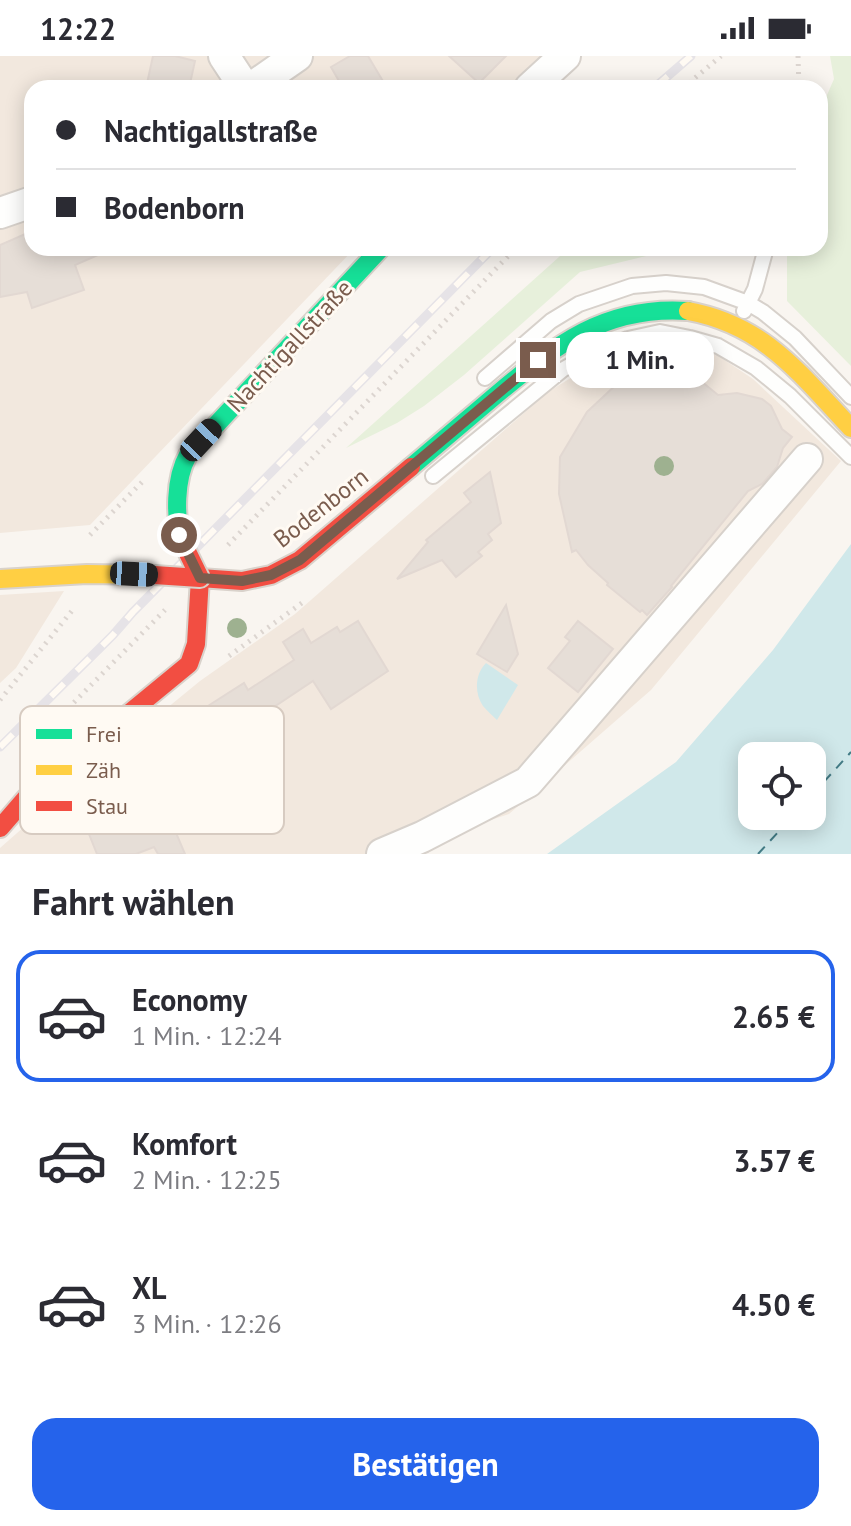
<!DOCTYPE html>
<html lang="de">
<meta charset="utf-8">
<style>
:root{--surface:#fff;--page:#f2f2f3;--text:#2b2b33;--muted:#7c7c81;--line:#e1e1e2;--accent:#2563eb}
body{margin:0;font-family:"PT Sans",sans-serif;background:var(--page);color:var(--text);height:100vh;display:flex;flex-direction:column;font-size:30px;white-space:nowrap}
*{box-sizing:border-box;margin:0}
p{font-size:26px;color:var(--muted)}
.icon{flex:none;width:44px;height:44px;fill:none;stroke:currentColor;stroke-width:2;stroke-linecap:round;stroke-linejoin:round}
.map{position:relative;height:798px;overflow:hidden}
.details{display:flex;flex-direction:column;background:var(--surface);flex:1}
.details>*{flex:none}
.hud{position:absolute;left:24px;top:24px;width:804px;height:176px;border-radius:24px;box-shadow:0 4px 20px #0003;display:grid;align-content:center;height:176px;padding:0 32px;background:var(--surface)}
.fabs{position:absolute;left:738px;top:686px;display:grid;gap:16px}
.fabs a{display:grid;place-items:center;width:88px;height:88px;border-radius:16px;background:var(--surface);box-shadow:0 4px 20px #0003;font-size:40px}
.end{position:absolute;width:36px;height:36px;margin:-18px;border:10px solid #7a5c4d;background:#fff;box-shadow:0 0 0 4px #fff}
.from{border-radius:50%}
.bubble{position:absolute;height:56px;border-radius:24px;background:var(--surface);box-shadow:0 4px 20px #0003;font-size:26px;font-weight:600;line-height:56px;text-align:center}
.car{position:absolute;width:24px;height:48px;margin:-24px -12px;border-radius:10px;box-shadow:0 0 6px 2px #0007;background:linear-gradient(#222 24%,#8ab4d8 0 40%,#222 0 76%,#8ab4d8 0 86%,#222 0)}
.hud b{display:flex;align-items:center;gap:28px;height:76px;font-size:30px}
.hud b+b{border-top:2px solid var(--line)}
.hud i{width:20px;height:20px;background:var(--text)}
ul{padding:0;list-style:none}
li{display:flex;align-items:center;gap:24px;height:132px;margin:0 16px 12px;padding:0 16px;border:4px solid transparent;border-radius:24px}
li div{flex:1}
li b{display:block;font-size:30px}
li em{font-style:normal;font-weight:600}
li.on{border-color:var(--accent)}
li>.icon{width:72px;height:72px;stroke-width:1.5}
h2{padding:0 32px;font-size:36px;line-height:96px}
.action{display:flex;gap:16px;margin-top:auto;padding:16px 32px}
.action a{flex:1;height:92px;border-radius:24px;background:var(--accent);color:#fff;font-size:32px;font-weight:600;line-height:92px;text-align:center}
.status{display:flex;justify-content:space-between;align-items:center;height:56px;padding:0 40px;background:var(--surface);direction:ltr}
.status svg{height:22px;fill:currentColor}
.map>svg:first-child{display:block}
</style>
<div class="status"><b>12:22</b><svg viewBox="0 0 49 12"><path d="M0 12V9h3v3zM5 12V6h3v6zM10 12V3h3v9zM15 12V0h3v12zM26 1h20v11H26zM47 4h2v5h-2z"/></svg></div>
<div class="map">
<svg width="851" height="798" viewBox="0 0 851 798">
<rect width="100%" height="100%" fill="#f9f5f0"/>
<path fill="#f2e8de" d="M 0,0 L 551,0 L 514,32 L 32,32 L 32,192 L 355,192 L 90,469 L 0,477 Z
M 648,290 L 682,290 L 717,299 L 753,323 L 841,405 L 651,634 L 509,758 L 387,798 L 0,798 L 0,792 L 50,748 L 200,625 L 295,558 L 548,336 L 603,302 Z
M 64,535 L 16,612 L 0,627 L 0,539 Z"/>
<path fill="#e7f0db" d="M 830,0 L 851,0 L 851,310 L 787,245 L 787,192 L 820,192 L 820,55 L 834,23 Z
M 569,192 L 666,192 L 667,195 L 580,216 L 464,319 L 424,350 L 397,367 L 346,392 Z"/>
<path fill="#d0e8ea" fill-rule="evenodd" d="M 851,488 L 851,798 L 547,798 L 676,706 L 773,594 ZM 752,700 L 812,700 L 812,760 L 752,760 Z
M 486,607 L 518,629 L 497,664 C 492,659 487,655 483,650 C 474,637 475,618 486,607 Z"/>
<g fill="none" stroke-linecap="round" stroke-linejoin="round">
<path stroke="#437c86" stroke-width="2" stroke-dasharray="10 8" stroke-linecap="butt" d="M 812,739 L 851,696
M 758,798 L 793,760"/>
</g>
<path fill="#e6ded7" stroke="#e2d8d2" stroke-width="2" d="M 153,0 L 175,0 L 195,5 L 189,32 L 146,32 Z
M 350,0 L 368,0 L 387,32 L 343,32 L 331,11 Z
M 449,0 L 506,0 L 479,27 Z
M 32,175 L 32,192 L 114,192 L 75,209 L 84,234 L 32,252 L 27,236 L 0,241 L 0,189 Z
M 665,316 L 690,316 L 718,339 L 737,337 L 762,343 L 771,350 L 782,373 L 792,381 L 783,392 L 777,411 L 762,428 L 748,435 L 671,530 L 672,531 L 647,559 L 642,554 L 640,556 L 607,529 L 608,527 L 588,509 L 576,494 L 572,496 L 559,438 L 560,401 L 587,356 L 618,327 L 654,317 Z
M 490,416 L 501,467 L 488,478 L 492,484 L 478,496 L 482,500 L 456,521 L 442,504 L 397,523 L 428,486 L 426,484 L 471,446 L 464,437 Z
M 506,549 L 518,598 L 507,616 L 477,598 Z
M 358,565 L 388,615 L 331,653 L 313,625 L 271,653 L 275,659 L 221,694 L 197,657 L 244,627 L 248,634 L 294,604 L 283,586 L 303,573 L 311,587 L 337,571 L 340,576 Z
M 578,565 L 613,593 L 578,636 L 548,612 L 570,585 L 565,581 Z
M 162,744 L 185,798 L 158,798 L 154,791 L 136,798 L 97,798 L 87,773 L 102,767 L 99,761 L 122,752 L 124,759 Z"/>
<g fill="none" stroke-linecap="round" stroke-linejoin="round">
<defs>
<path id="lane" d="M 744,255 L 755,233 L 766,192
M 485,322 L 551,265 L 579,248 L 632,230 L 666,227 L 704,231 L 748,247 L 763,256 L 795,282 L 851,341
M 433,420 L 562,314 L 592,297 L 628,283 L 660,276 L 690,282 L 718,290 L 756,312 L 790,340 L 851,401"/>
<path id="street" d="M 224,0 L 245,32
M 251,32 L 297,0
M 530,32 L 565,0
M 0,157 L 32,146
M 382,798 L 422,781 L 528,726 L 807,403"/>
<path id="fast" d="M 411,411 C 439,387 468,363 496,339 C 556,289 605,249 688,255
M 183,487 C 174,462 175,422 188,399 L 381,192"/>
<path id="slow" d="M 688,255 C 765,269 800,318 851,372
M 0,523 L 87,518 L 154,519"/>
<path id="jam" d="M 0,772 L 26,742 L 189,608 L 196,588 L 200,522 L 242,525 L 271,519 L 300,504 L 411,411"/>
</defs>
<use href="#lane" stroke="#d7d1cb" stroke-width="18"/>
<use href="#street" stroke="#d7d1cb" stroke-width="34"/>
<use href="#fast" stroke="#d9d2cb" stroke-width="22"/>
<use href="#slow" stroke="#d9d2cb" stroke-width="22"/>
<use href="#jam" stroke="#d9d2cb" stroke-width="22"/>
<path stroke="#dcd5d0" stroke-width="5" stroke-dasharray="2 6" stroke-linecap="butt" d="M 798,0 L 799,32
M 683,32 L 721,0
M 90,479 L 145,423
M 228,489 L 516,192
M 229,600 L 306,544
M 0,644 L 75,551
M 29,692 L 165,554"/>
<use href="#lane" stroke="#fefefd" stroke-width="14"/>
<use href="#street" stroke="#fefefd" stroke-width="30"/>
<use href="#fast" stroke="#16e098" stroke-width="18"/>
<use href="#slow" stroke="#ffcf43" stroke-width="18"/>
<use href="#jam" stroke="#f24e42" stroke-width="18"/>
<defs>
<path id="rail" d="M 654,32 L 691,0
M 0,691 L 113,579 L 133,556 L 493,192"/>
</defs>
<use href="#rail" stroke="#e6e3e7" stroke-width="9"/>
<use href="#rail" stroke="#fffaf3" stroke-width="6" stroke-dasharray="18" stroke-linecap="butt"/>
<defs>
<path id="jam-bridge" d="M 154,519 L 200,522 L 183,487"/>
</defs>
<use href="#jam-bridge" stroke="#d9d2cb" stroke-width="22" stroke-linecap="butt"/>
<use href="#jam-bridge" stroke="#f24e42" stroke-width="18"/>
</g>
<g fill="#9eb190">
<circle cx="664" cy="410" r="10"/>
<circle cx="237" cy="572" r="10"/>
</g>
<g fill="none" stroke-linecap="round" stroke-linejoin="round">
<path stroke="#7a5c4d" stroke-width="10" d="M 179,479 L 200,522 L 242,525 L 271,519 L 300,504 L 538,304"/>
</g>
<g text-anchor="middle" stroke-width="6" stroke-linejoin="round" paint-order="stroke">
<g font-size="24" fill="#7a5c4d" stroke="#fffaf3">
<text transform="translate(290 290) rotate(-47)" y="8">Nachtigallstraße</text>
<text transform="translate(321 452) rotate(-38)" y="8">Bodenborn</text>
</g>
</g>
<rect x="20" y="650" width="264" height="128" rx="12" fill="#fffaf3" stroke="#d7cbc1" stroke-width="2"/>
<rect x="36" y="673" width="36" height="10" fill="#16e098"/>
<rect x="36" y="709" width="36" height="10" fill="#ffcf43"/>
<rect x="36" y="745" width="36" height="10" fill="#f24e42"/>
<g font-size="22" fill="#7a5c4d">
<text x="86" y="686">Frei</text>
<text x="86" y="722">Zäh</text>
<text x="86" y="758">Stau</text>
</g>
</svg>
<div class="fabs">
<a><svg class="icon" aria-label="locate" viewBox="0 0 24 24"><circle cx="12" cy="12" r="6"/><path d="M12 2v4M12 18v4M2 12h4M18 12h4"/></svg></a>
</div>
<i class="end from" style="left:179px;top:479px"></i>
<i class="end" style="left:538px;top:304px"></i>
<div class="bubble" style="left:566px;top:276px;width:148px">1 Min.</div>
<i class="car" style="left:201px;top:384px;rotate:43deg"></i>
<i class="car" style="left:134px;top:518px;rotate:93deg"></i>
<div class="hud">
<b><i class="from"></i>Nachtigallstraße</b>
<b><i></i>Bodenborn</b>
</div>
</div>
<section class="details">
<h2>Fahrt wählen</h2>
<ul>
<li class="on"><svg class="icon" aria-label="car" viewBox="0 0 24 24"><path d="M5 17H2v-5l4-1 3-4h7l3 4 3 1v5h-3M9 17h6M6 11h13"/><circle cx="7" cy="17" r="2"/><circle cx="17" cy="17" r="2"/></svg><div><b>Economy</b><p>1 Min. · 12:24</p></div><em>2.65 €</em></li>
<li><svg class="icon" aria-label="car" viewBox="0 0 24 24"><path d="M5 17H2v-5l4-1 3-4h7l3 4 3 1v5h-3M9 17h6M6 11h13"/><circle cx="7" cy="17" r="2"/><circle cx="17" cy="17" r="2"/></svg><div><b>Komfort</b><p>2 Min. · 12:25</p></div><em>3.57 €</em></li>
<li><svg class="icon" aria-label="car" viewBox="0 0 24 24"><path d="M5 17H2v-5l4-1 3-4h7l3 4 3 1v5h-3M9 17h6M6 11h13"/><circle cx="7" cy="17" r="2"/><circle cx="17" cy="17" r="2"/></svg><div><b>XL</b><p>3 Min. · 12:26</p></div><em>4.50 €</em></li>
</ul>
<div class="action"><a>Bestätigen</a></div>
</section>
